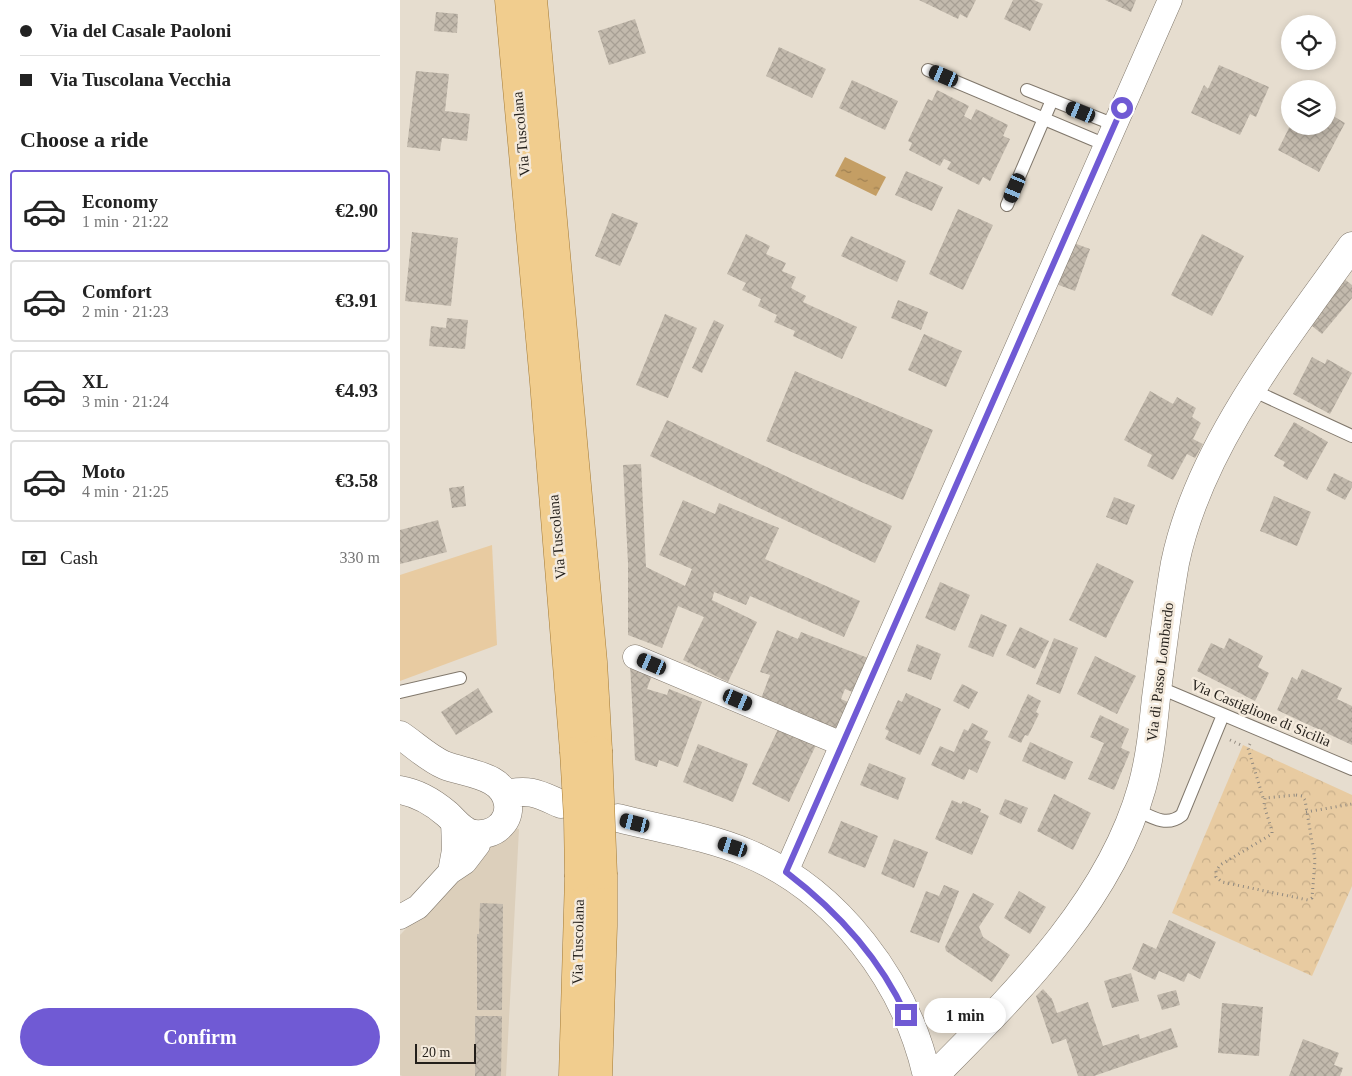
<!DOCTYPE html>
<meta charset="utf-8">
<style>
:root{--surface:#fff;--page:#f2f2f2;--text:#222;--muted:#767676;--line:#e0e0e0;--accent:#705ad4}
body{margin:0;font-family:"Times New Roman",serif;background:var(--page);color:var(--text);height:100vh;display:flex;flex-direction:column;font-size:19px;white-space:nowrap}
*{box-sizing:border-box;margin:0}
p{font-size:16px;color:var(--muted)}
.icon{flex:none;width:28px;height:28px;fill:none;stroke:currentColor;stroke-width:2;stroke-linecap:round;stroke-linejoin:round}
.map{position:relative;flex:1;overflow:hidden}
.drawer{display:flex;flex-direction:column;background:var(--surface);width:400px}
.drawer>*{flex:none}
.hud{display:grid;align-content:center;height:110px;padding:0 20px;background:var(--surface)}
.buttons{position:absolute;left:881px;top:15px;display:grid;gap:10px}
.buttons a{display:grid;place-items:center;width:55px;height:55px;border-radius:50%;background:var(--surface);box-shadow:0 2px 8px #0003;font-size:25px}
.scale{position:absolute;left:15px;bottom:12px;width:61px;box-sizing:border-box;padding-left:5px;border:2px solid #231f1a;border-top:0;font-size:14px;line-height:18px;white-space:nowrap;color:#231f1a;-webkit-text-stroke:4px #f4eadc;paint-order:stroke}
.end{position:absolute;width:22px;height:22px;margin:-11px;border:6px solid #705ad4;background:#fff;box-shadow:0 0 0 2px #fff}
.from{border-radius:50%}
.bubble{position:absolute;height:35px;border-radius:18px;background:var(--surface);box-shadow:0 2px 8px #0003;font-size:16px;font-weight:800;line-height:35px;text-align:center}
.car{position:absolute;width:15px;height:30px;margin:-15px -8px;border-radius:6px;box-shadow:0 0 4px 1px #0007;background:linear-gradient(#222 24%,#8ab4d8 0 40%,#222 0 76%,#8ab4d8 0 86%,#222 0)}
.hud b{display:flex;align-items:center;gap:18px;height:48px;font-size:19px}
.hud b+b{border-top:1px solid var(--line)}
.hud i{width:12px;height:12px;background:var(--text)}
ul{padding:0;list-style:none}
li{display:flex;align-items:center;gap:15px;height:82px;margin:0 10px 8px;padding:0 10px;border:2px solid var(--line);border-radius:5px}
li div{flex:1}
li b{display:block;font-size:19px}
li em{font-style:normal;font-weight:800}
li.on{border-color:var(--accent)}
li>.icon{width:45px;height:45px;stroke-width:1.5}
h2{padding:0 20px;font-size:22px;line-height:60px}
.pay{display:flex;align-items:center;gap:12px;height:55px;padding:0 20px;font-size:19px}
.pay p{margin-inline-start:auto}
.button{display:flex;gap:10px;margin-top:auto;padding:10px 20px}
.button a{flex:1;height:58px;border-radius:30px;background:var(--accent);color:#fff;font-size:20px;font-weight:800;line-height:58px;text-align:center}
main{display:flex;flex:1;min-height:0}
.map>svg:first-child{display:block}
</style>
<main>
<section class="drawer">
<div class="hud">
<b><i class="from"></i>Via del Casale Paoloni</b>
<b><i></i>Via Tuscolana Vecchia</b>
</div>
<h2>Choose a ride</h2>
<ul>
<li class="on"><svg class="icon" aria-label="car" viewBox="0 0 24 24"><path d="M5 17H2v-5l4-1 3-4h7l3 4 3 1v5h-3M9 17h6M6 11h13"/><circle cx="7" cy="17" r="2"/><circle cx="17" cy="17" r="2"/></svg><div><b>Economy</b><p>1 min · 21:22</p></div><em>€2.90</em></li>
<li><svg class="icon" aria-label="car" viewBox="0 0 24 24"><path d="M5 17H2v-5l4-1 3-4h7l3 4 3 1v5h-3M9 17h6M6 11h13"/><circle cx="7" cy="17" r="2"/><circle cx="17" cy="17" r="2"/></svg><div><b>Comfort</b><p>2 min · 21:23</p></div><em>€3.91</em></li>
<li><svg class="icon" aria-label="car" viewBox="0 0 24 24"><path d="M5 17H2v-5l4-1 3-4h7l3 4 3 1v5h-3M9 17h6M6 11h13"/><circle cx="7" cy="17" r="2"/><circle cx="17" cy="17" r="2"/></svg><div><b>XL</b><p>3 min · 21:24</p></div><em>€4.93</em></li>
<li><svg class="icon" aria-label="car" viewBox="0 0 24 24"><path d="M5 17H2v-5l4-1 3-4h7l3 4 3 1v5h-3M9 17h6M6 11h13"/><circle cx="7" cy="17" r="2"/><circle cx="17" cy="17" r="2"/></svg><div><b>Moto</b><p>4 min · 21:25</p></div><em>€3.58</em></li>
</ul>
<div class="pay"><svg class="icon" aria-label="cash" viewBox="0 0 24 24"><path d="M3 7h18v10H3z"/><circle cx="12" cy="12" r="2"/></svg>Cash<p>330 m</p></div>
<div class="button"><a>Confirm</a></div>
</section>
<div class="map">
<svg width="952" height="1076" viewBox="0 0 952 1076">
<defs>
<pattern id="park-crowns" width="20" height="18" patternUnits="userSpaceOnUse" patternTransform="scale(1.25)"><rect width="20" height="18" fill="#e8cba1"/><path d="M2 6a3 3 0 1 1 6 0M12 15a3 3 0 1 1 6 0" fill="none" stroke="#c7ae8a"/></pattern>
<pattern id="water-ripples" width="26" height="14" patternUnits="userSpaceOnUse" patternTransform="scale(1.25)"><rect width="26" height="14" fill="#c49e64"/><path d="M2 4q2-2 4 0t4 0M15 11q2-2 4 0t4 0" fill="none" stroke="#9f8052"/></pattern>
<pattern id="building-cross-hatch" width="8" height="8" patternUnits="userSpaceOnUse" patternTransform="scale(1.25)"><rect width="8" height="8" fill="#c3baad"/><path d="M0 0l8 8M0 8l8-8" fill="none" stroke="#a79f94"/></pattern>
</defs>
<rect width="100%" height="100%" fill="#e6ddcf"/>
<path fill="#dccfbb" d="M 111,828 L 119,829 L 106,1076 L 2,1076 L 0,1075 L 0,935 L 83,848 Z"/>
<path fill="#e8cba1" d="M 92,545 L 97,645 L 0,681 L 0,575 Z"/>
<path fill="url(#park-crowns)" d="M 843,745 L 952,795 L 952,886 L 912,976 L 772,913 Z"/>
<path fill="url(#water-ripples)" d="M 445,157 L 486,177 L 476,196 L 435,176 Z"/>
<path fill="url(#building-cross-hatch)" d="M 519,0 L 576,0 L 567,18 L 560,14 L 558,19 Z
M 613,0 L 634,0 L 643,4 L 630,31 L 604,19 Z
M 705,0 L 736,0 L 731,12 Z
M 36,12 L 58,14 L 57,33 L 34,31 Z
M 235,19 L 246,53 L 209,65 L 198,31 Z
M 379,47 L 426,69 L 412,98 L 366,76 Z
M 819,65 L 869,87 L 856,117 L 850,114 L 840,135 L 791,113 L 804,85 L 808,89 Z
M 16,71 L 49,74 L 45,111 L 70,114 L 67,141 L 42,138 L 40,151 L 7,147 Z
M 452,80 L 498,101 L 485,130 L 439,108 Z
M 537,90 L 569,106 L 564,116 L 571,120 L 576,109 L 608,125 L 603,136 L 610,139 L 590,181 L 583,177 L 579,185 L 547,169 L 551,162 L 544,159 L 540,166 L 509,150 L 512,143 L 508,141 L 528,99 L 532,101 Z
M 928,113 L 945,123 L 919,172 L 878,150 L 890,126 L 898,126 L 910,132 L 913,126 L 928,126 Z
M 506,171 L 543,187 L 532,211 L 495,195 Z
M 558,209 L 593,225 L 563,290 L 529,274 Z
M 212,213 L 238,223 L 220,266 L 195,256 Z
M 12,232 L 58,238 L 51,306 L 5,301 Z
M 346,234 L 370,246 L 366,254 L 386,263 L 382,271 L 396,277 L 391,288 L 406,296 L 403,302 L 457,327 L 442,359 L 393,336 L 395,331 L 374,322 L 377,315 L 358,306 L 361,299 L 342,290 L 346,283 L 327,274 Z
M 802,234 L 844,256 L 812,316 L 771,295 Z
M 451,236 L 506,261 L 497,282 L 441,256 Z
M 671,242 L 690,249 L 675,291 L 656,284 Z
M 943,278 L 952,285 L 952,298 L 922,334 L 907,322 Z
M 498,300 L 528,312 L 521,330 L 491,318 Z
M 265,314 L 297,328 L 268,398 L 236,385 Z
M 47,318 L 68,320 L 65,349 L 29,346 L 31,326 L 46,328 Z
M 314,320 L 324,325 L 302,373 L 292,368 Z
M 524,334 L 562,351 L 546,387 L 508,370 Z
M 912,357 L 925,364 L 927,359 L 952,373 L 930,414 L 893,394 Z
M 395,371 L 533,430 L 503,500 L 366,441 Z
M 750,391 L 773,404 L 777,397 L 796,408 L 792,417 L 801,423 L 793,439 L 803,444 L 795,458 L 787,454 L 773,480 L 747,466 L 752,455 L 724,440 Z
M 267,420 L 492,526 L 475,563 L 250,456 Z
M 894,422 L 928,442 L 907,480 L 883,466 L 885,462 L 874,456 Z
M 241,464 L 246,567 L 285,586 L 292,569 L 259,555 L 283,500 L 315,514 L 319,503 L 379,528 L 365,559 L 460,601 L 444,637 L 350,596 L 346,605 L 314,592 L 312,600 L 357,622 L 328,682 L 283,660 L 304,617 L 278,606 L 262,648 L 228,635 L 228,563 L 223,465 Z
M 934,473 L 952,482 L 952,487 L 945,500 L 926,490 Z
M 64,486 L 66,506 L 52,508 L 49,488 Z
M 874,496 L 911,512 L 897,546 L 860,531 Z
M 714,497 L 735,505 L 727,525 L 706,517 Z
M 38,520 L 47,552 L 0,564 L 0,530 Z
M 697,563 L 734,581 L 706,638 L 669,620 Z
M 540,582 L 570,595 L 555,631 L 525,618 Z
M 581,614 L 607,625 L 593,657 L 568,647 Z
M 620,627 L 649,641 L 635,669 L 606,655 Z
M 377,630 L 398,639 L 401,632 L 468,658 L 455,693 L 445,689 L 441,699 L 448,702 L 436,733 L 359,704 L 370,675 L 360,672 Z
M 654,638 L 678,648 L 660,694 L 636,684 Z
M 829,638 L 863,656 L 858,667 L 869,673 L 855,701 L 797,671 L 811,643 L 824,649 Z
M 517,644 L 541,654 L 531,680 L 507,671 Z
M 695,656 L 736,676 L 717,714 L 677,694 Z
M 230,663 L 253,672 L 247,689 L 267,695 L 269,689 L 302,702 L 278,767 L 259,760 L 257,767 L 235,760 Z
M 902,669 L 942,688 L 937,699 L 952,706 L 952,745 L 877,710 L 892,677 L 897,680 Z
M 562,684 L 578,692 L 569,709 L 553,701 Z
M 78,688 L 93,712 L 56,735 L 41,712 Z
M 506,693 L 541,709 L 520,755 L 485,739 L 489,731 L 485,729 L 498,700 L 502,702 Z
M 628,694 L 641,701 L 636,712 L 639,714 L 628,736 L 625,735 L 621,743 L 608,737 Z
M 700,715 L 729,729 L 721,748 L 730,752 L 714,790 L 688,779 L 704,743 L 690,737 Z
M 572,723 L 588,731 L 584,739 L 591,742 L 577,773 L 569,769 L 564,780 L 531,765 L 540,746 L 554,752 L 564,729 L 568,731 Z
M 380,725 L 417,743 L 389,802 L 352,784 Z
M 630,742 L 673,762 L 665,780 L 622,761 Z
M 298,744 L 348,764 L 333,802 L 283,782 Z
M 469,763 L 506,778 L 498,800 L 460,785 Z
M 654,794 L 691,813 L 673,850 L 637,831 Z
M 605,799 L 628,808 L 621,824 L 599,814 Z
M 552,800 L 561,804 L 563,801 L 581,809 L 580,812 L 589,816 L 572,855 L 535,839 Z
M 441,821 L 478,836 L 465,868 L 428,853 Z
M 494,839 L 528,852 L 514,888 L 481,874 Z
M 544,885 L 559,891 L 539,943 L 510,932 L 526,891 L 539,896 Z
M 619,891 L 646,907 L 630,934 L 604,918 Z
M 573,893 L 594,904 L 579,927 L 583,937 L 610,955 L 592,982 L 546,951 L 545,947 Z
M 80,903 L 103,904 L 102,1010 L 77,1010 L 77,934 L 79,934 Z
M 769,920 L 816,942 L 800,979 L 788,973 L 784,982 L 759,971 L 755,980 L 732,969 L 743,943 L 756,949 Z
M 731,973 L 739,1001 L 712,1008 L 704,981 Z
M 643,989 L 652,999 L 657,1013 L 688,1002 L 703,1046 L 739,1034 L 740,1039 L 771,1028 L 778,1047 L 694,1076 L 678,1076 L 666,1039 L 652,1044 L 636,996 Z
M 776,990 L 780,1005 L 762,1010 L 757,995 Z
M 822,1003 L 863,1007 L 859,1056 L 818,1053 Z
M 75,1016 L 102,1016 L 101,1076 L 75,1076 Z
M 903,1039 L 939,1053 L 934,1065 L 943,1068 L 940,1076 L 889,1076 Z"/>
<g fill="none" stroke-linecap="round" stroke-linejoin="round">
<defs>
<path id="lane" d="M 528,70 L 706,145
M 627,90 L 715,125
M 607,205 L 652,100
M 852,390 L 952,436
M 758,687 L 952,769
M 0,692 L 60,678
M 735,809 C 750,816 766,828 782,815 L 823,715"/>
<path id="street" d="M 235,657 L 442,744
M 50,872 L 54,850 L 53,819
M 386,872 L 770,0
M 0,917 L 18,907 L 50,872 L 65,862 L 78,845 L 80,834"/>
<path id="secondary" d="M 0,735 C 15,745 28,758 44,765 C 66,774 104,774 108,804 C 109,813 106,821 99,827 C 93,833 82,835 74,834 C 62,832 55,821 47,814 C 33,802 18,793 0,790
M 105,794 C 131,789 138,794 161,804
M 218,818 C 260,829 307,836 347,853 C 437,890 506,982 527,1076
M 534,1076 C 615,994 710,902 742,787 C 750,758 753,728 756,698 C 762,653 767,608 775,563 C 799,447 884,341 952,246"/>
<path id="primary" d="M 109,0 L 144,382 L 174,751
M 133,0 L 193,662 L 198,750
M 173,1076 L 179,877
M 198,1076 L 203,926 L 203,875"/>
</defs>
<use href="#lane" stroke="#81786c" stroke-width="14"/>
<use href="#street" stroke="#81786c" stroke-width="25"/>
<use href="#secondary" stroke="#81786c" stroke-width="29"/>
<use href="#primary" stroke="#a37a35" stroke-width="29"/>
<path stroke="#90897f" stroke-width="3" stroke-dasharray="1 4" stroke-linecap="butt" d="M 830,740 L 841,745
M 850,744 L 848,748 L 864,801
M 896,795 L 902,796 L 905,800 L 915,860 L 912,898 L 908,900 L 822,882 L 816,877 L 816,871 L 820,865 L 872,834 L 872,831 L 864,805 L 865,798 Z
M 906,812 L 952,804"/>
<use href="#lane" stroke="#fff" stroke-width="12"/>
<use href="#street" stroke="#fff" stroke-width="24"/>
<use href="#secondary" stroke="#fff" stroke-width="28"/>
<use href="#primary" stroke="#f1cd8e" stroke-width="28"/>
<defs>
<path id="primary-bridge" d="M 198,750 L 203,875
M 174,751 L 178,819 L 179,877"/>
</defs>
<use href="#primary-bridge" stroke="#a37a35" stroke-width="29" stroke-linecap="butt"/>
<use href="#primary-bridge" stroke="#f1cd8e" stroke-width="28"/>
</g>
<g fill="none" stroke-linecap="round" stroke-linejoin="round">
<path stroke="#705ad4" stroke-width="6" d="M 506,1015 C 479,956 437,911 386,872 L 722,108"/>
</g>
<g text-anchor="middle" stroke-width="5" stroke-linejoin="round" paint-order="stroke">
<g font-size="15" fill="#231f1a" stroke="#f4eadc">
<text transform="translate(121 134) rotate(-95)" y="5">Via Tuscolana</text>
<text transform="translate(157 537) rotate(-95)" y="5">Via Tuscolana</text>
<text transform="translate(760 672) rotate(-83)" y="5">Via di Passo Lombardo</text>
<text transform="translate(861 713) rotate(23)" y="5">Via Castiglione di Sicilia</text>
<text transform="translate(178 942) rotate(-89)" y="5">Via Tuscolana</text>
</g>
</g>
</svg>
<div class="buttons">
<a><svg class="icon" aria-label="locate" viewBox="0 0 24 24"><circle cx="12" cy="12" r="6"/><path d="M12 2v4M12 18v4M2 12h4M18 12h4"/></svg></a>
<a><svg class="icon" aria-label="layers" viewBox="0 0 24 24"><path d="M12 4l9 5-9 5-9-5zM3 14l9 5 9-5"/></svg></a>
</div>
<div class="scale">20 m</div>
<i class="end from" style="left:722px;top:108px"></i>
<i class="end" style="left:506px;top:1015px"></i>
<div class="bubble" style="left:524px;top:998px;width:82px">1 min</div>
<i class="car" style="left:544px;top:76px;rotate:293deg"></i>
<i class="car" style="left:681px;top:112px;rotate:292deg"></i>
<i class="car" style="left:615px;top:188px;rotate:203deg"></i>
<i class="car" style="left:252px;top:664px;rotate:293deg"></i>
<i class="car" style="left:338px;top:700px;rotate:113deg"></i>
<i class="car" style="left:235px;top:823px;rotate:284deg"></i>
<i class="car" style="left:333px;top:847px;rotate:288deg"></i>
</div>
</main>
